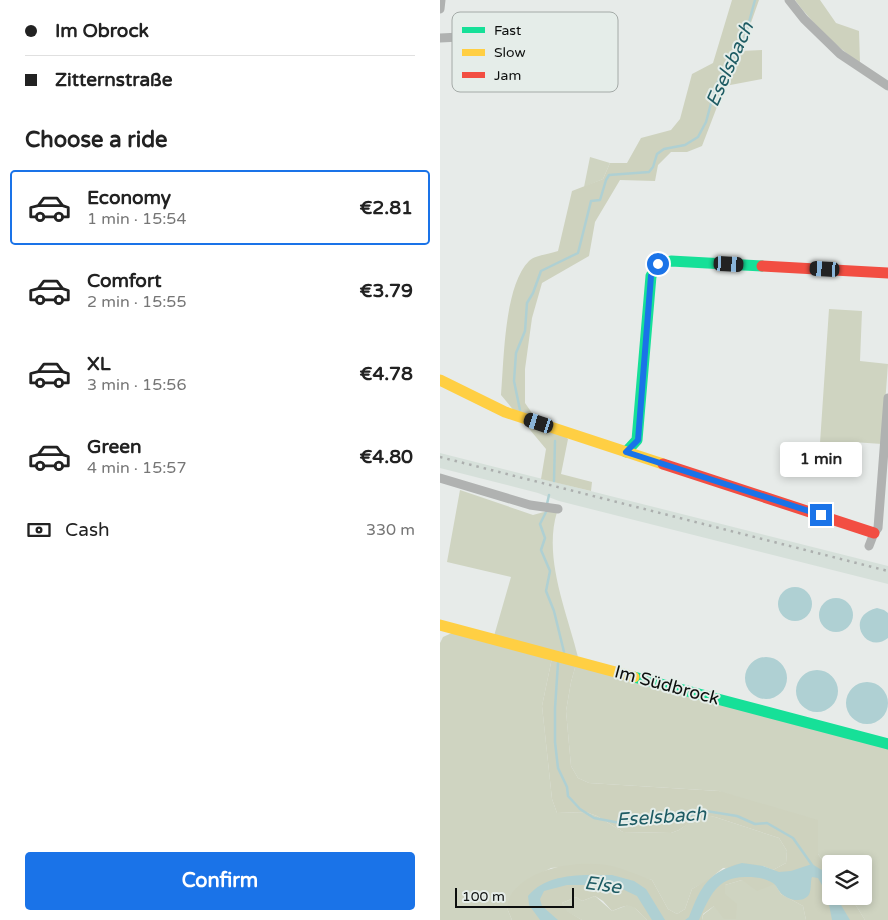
<!DOCTYPE html>
<meta charset="utf-8">
<style>
:root{--surface:#fff;--page:#f2f2f2;--text:#222;--muted:#767676;--line:#e0e0e0;--accent:#1a73e8}
body{margin:0;font-family:"Varela Round",sans-serif;background:var(--page);color:var(--text);height:100vh;display:flex;flex-direction:column;font-size:19px;white-space:nowrap}
*{box-sizing:border-box;margin:0}
p{font-size:16px;color:var(--muted)}
.icon{flex:none;width:28px;height:28px;fill:none;stroke:currentColor;stroke-width:2;stroke-linecap:round;stroke-linejoin:round}
.map{position:relative;flex:1;overflow:hidden}
.side{display:flex;flex-direction:column;background:var(--surface);width:440px}
.side>*{flex:none}
.hud{display:grid;align-content:center;height:110px;padding:0 25px;background:var(--surface)}
.controls{position:absolute;left:382px;top:855px;display:grid;gap:10px}
.controls a{display:grid;place-items:center;width:50px;height:50px;border-radius:5px;background:var(--surface);box-shadow:0 2px 8px #0003;font-size:25px}
.scale{position:absolute;left:15px;bottom:12px;width:119px;box-sizing:border-box;padding-left:5px;border:2px solid #0d0f0e;border-top:0;font-size:14px;line-height:18px;white-space:nowrap;color:#0d0f0e;-webkit-text-stroke:4px #e5ede9;paint-order:stroke}
.end{position:absolute;width:22px;height:22px;margin:-11px;border:6px solid #1a73e8;background:#fff;box-shadow:0 0 0 2px #fff}
.from{border-radius:50%}
.bubble{position:absolute;height:35px;border-radius:5px;background:var(--surface);box-shadow:0 2px 8px #0003;font-size:16px;font-weight:700;line-height:35px;text-align:center}
.car{position:absolute;width:15px;height:30px;margin:-15px -8px;border-radius:6px;box-shadow:0 0 4px 1px #0007;background:linear-gradient(#222 24%,#8ab4d8 0 40%,#222 0 76%,#8ab4d8 0 86%,#222 0)}
.hud b{display:flex;align-items:center;gap:18px;height:48px;font-size:19px}
.hud b+b{border-top:1px solid var(--line)}
.hud i{width:12px;height:12px;background:var(--text)}
ul{padding:0;list-style:none}
li{display:flex;align-items:center;gap:15px;height:75px;margin:0 10px 8px;padding:0 15px;border:2px solid transparent;border-radius:5px}
li div{flex:1}
li b{display:block;font-size:19px}
li em{font-style:normal;font-weight:700}
li.current{border-color:var(--accent)}
li>.icon{width:45px;height:45px;stroke-width:1.5}
h2{padding:0 25px;font-size:22px;line-height:60px}
.pay{display:flex;align-items:center;gap:12px;height:55px;padding:0 25px;font-size:19px}
.pay p{margin-inline-start:auto}
.button{display:flex;gap:10px;margin-top:auto;padding:10px 25px}
.button a{flex:1;height:58px;border-radius:5px;background:var(--accent);color:#fff;font-size:20px;font-weight:700;line-height:58px;text-align:center}
main{display:flex;flex:1;min-height:0}
.map>svg:first-child{display:block}
</style>
<main>
<section class="side">
<div class="hud">
<b><i class="from"></i>Im Obrock</b>
<b><i></i>Zitternstraße</b>
</div>
<h2>Choose a ride</h2>
<ul>
<li class="current"><svg class="icon" aria-label="car" viewBox="0 0 24 24"><path d="M5 17H2v-5l4-1 3-4h7l3 4 3 1v5h-3M9 17h6M6 11h13"/><circle cx="7" cy="17" r="2"/><circle cx="17" cy="17" r="2"/></svg><div><b>Economy</b><p>1 min · 15:54</p></div><em>€2.81</em></li>
<li><svg class="icon" aria-label="car" viewBox="0 0 24 24"><path d="M5 17H2v-5l4-1 3-4h7l3 4 3 1v5h-3M9 17h6M6 11h13"/><circle cx="7" cy="17" r="2"/><circle cx="17" cy="17" r="2"/></svg><div><b>Comfort</b><p>2 min · 15:55</p></div><em>€3.79</em></li>
<li><svg class="icon" aria-label="car" viewBox="0 0 24 24"><path d="M5 17H2v-5l4-1 3-4h7l3 4 3 1v5h-3M9 17h6M6 11h13"/><circle cx="7" cy="17" r="2"/><circle cx="17" cy="17" r="2"/></svg><div><b>XL</b><p>3 min · 15:56</p></div><em>€4.78</em></li>
<li><svg class="icon" aria-label="car" viewBox="0 0 24 24"><path d="M5 17H2v-5l4-1 3-4h7l3 4 3 1v5h-3M9 17h6M6 11h13"/><circle cx="7" cy="17" r="2"/><circle cx="17" cy="17" r="2"/></svg><div><b>Green</b><p>4 min · 15:57</p></div><em>€4.80</em></li>
</ul>
<div class="pay"><svg class="icon" aria-label="cash" viewBox="0 0 24 24"><path d="M3 7h18v10H3z"/><circle cx="12" cy="12" r="2"/></svg>Cash<p>330 m</p></div>
<div class="button"><a>Confirm</a></div>
</section>
<div class="map">
<svg width="448" height="920" viewBox="0 0 448 920">
<rect width="100%" height="100%" fill="#e7ebe9"/>
<path fill="#d6e0da" d="M 0,453 L 448,566 L 448,584 L 119,501 L 98,493 L 0,468 Z"/>
<path fill="#cfd4c1" d="M 150,157 L 170,163 L 163,179 L 144,187 Z
M 389,309 L 422,311 L 420,361 L 448,364 L 442,444 L 413,442 L 411,460 L 379,458 Z
M 20,490 L 93,515 L 104,512 L 117,512 C 103,558 127,612 138,657 L 54,636 L 71,577 L 7,562 Z
M 14,632 L 112,658 L 102,706 L 112,799 L 117,813 L 146,812 L 157,816 L 183,832 L 231,833 L 239,830 L 261,814 L 275,817 L 339,838 L 347,851 L 346,863 L 333,870 L 323,866 L 283,868 L 267,881 L 252,889 L 245,909 L 237,914 L 228,909 L 212,880 L 148,864 L 111,868 L 86,881 L 67,908 L 72,920 L 0,920 L 0,643 L 3,637 Z
M 136,664 L 448,748 L 448,920 L 425,920 L 410,896 L 424,896 L 424,864 L 391,864 L 391,872 L 378,854 L 279,791 L 149,783 L 138,778 L 131,766 L 126,711 L 131,682 Z
M 302,880 L 335,884 L 341,894 L 363,906 L 366,920 L 262,920 L 263,915 C 274,906 284,900 285,885 Z
M 155,896 L 172,911 L 188,905 L 193,906 L 207,920 L 142,920 L 126,911 L 122,903 L 136,897 L 142,901 Z"/>
<path fill="#ced2be" d="M 292,0 L 319,0 L 301,51 L 322,50 L 322,79 L 285,86 L 262,146 L 247,152 L 231,152 L 218,165 L 215,181 L 180,180 L 155,222 L 149,256 L 102,283 L 92,318 L 85,369 L 85,403 L 92,413 L 128,439 L 121,474 L 152,482 L 151,491 L 101,479 L 106,449 L 61,395 C 64,360 64,286 89,261 C 95,255 110,254 118,251 L 132,191 L 163,179 L 170,163 L 187,163 L 201,138 L 231,130 L 240,119 L 252,74 L 273,63 Z
M 355,0 L 380,0 L 396,23 L 419,31 L 420,63 C 395,46 373,24 355,0 Z
M 112,658 L 136,664 L 131,682 L 126,711 L 131,766 L 138,778 L 149,783 L 279,791 L 378,820 L 378,854 L 391,872 L 391,896 L 410,896 L 425,920 L 366,920 L 363,906 L 341,894 L 335,884 L 317,891 L 302,880 L 285,885 L 285,894 L 297,904 L 296,919 L 284,919 L 274,906 L 263,914 L 262,920 L 207,920 C 191,904 193,902 172,911 L 163,901 L 155,896 L 142,901 L 136,897 L 122,903 L 127,911 L 142,920 L 72,920 L 67,908 C 68,903 69,897 72,893 C 93,866 140,860 172,866 C 185,869 199,876 212,880 L 228,909 L 237,914 L 245,909 L 252,889 C 286,871 290,854 333,870 L 346,863 L 347,851 L 339,838 L 275,817 L 261,815 L 239,830 L 231,833 L 183,832 L 157,816 L 146,812 L 117,813 L 112,799 L 102,706 Z"/>
<path fill="#afd0d3" d="M338 604a17 17 0 1 1 34 0a17 17 0 1 1-34 0Z
M379 615a17 17 0 1 1 34 0a17 17 0 1 1-34 0Z
M 437,608 L 444,610 L 448,613 L 448,638 C 426,656 403,616 437,608 Z
M305 678a21 21 0 1 1 42 0a21 21 0 1 1-42 0Z
M356 691a21 21 0 1 1 42 0a21 21 0 1 1-42 0Z
M406 703a21 21 0 1 1 42 0a21 21 0 1 1-42 0Z
M 302,863 L 323,866 L 339,872 L 351,871 L 372,864 L 385,872 L 391,879 L 391,896 L 399,896 L 401,905 L 410,920 L 392,920 L 387,894 L 378,878 L 372,877 C 370,882 372,891 368,896 C 360,904 346,899 340,892 C 337,888 336,885 333,883 C 324,878 317,877 307,877 C 277,876 270,896 259,920 L 245,920 L 249,917 C 261,886 268,872 302,863 Z
M 172,875 L 194,881 L 206,889 L 225,920 L 212,920 L 197,896 L 180,888 L 159,885 L 127,885 L 104,891 L 100,899 L 102,906 L 118,920 L 100,920 L 89,905 L 88,896 C 107,872 145,875 172,875 Z"/>
<g fill="none" stroke-linecap="round" stroke-linejoin="round">
<path stroke="#afd0d3" stroke-width="2.5" d="M 80,410 L 74,381 L 76,353 L 85,331 L 87,303 L 93,293 L 101,271 L 138,253 L 151,201 L 160,200 L 166,180 L 169,175 L 209,172 L 213,167 L 217,154 L 224,149 L 245,145 L 258,137 L 266,122 L 276,85 L 305,37 L 315,0
M 114,481 L 115,441
M 107,504 L 109,495
M 106,512 L 100,524 L 105,538 L 101,550 L 110,571 L 106,591 L 114,611 L 124,652
M 118,663 L 115,708 L 115,742 L 118,768 L 127,787 L 128,796 L 140,809 L 154,818 L 180,823 L 236,819 L 266,811 L 297,816 L 315,824 L 327,823 L 353,838 L 372,865"/>
<path stroke="#b0b2b1" stroke-width="9" d="M 349,0 L 364,19 L 400,54 L 448,86
M 0,9 L 1,0
M 0,38 L 79,34
M 0,478 L 90,505 L 118,509
M 429,546 L 434,533 L 438,528 L 448,398"/>
<path stroke="#16e098" stroke-width="11" d="M 186,452 L 197,440 L 211,276 L 218,264 L 231,261 L 322,266
M 194,677 L 448,744"/>
<path stroke="#ffcf43" stroke-width="11" d="M 0,380 L 65,412 L 223,464
M 0,625 L 194,677"/>
<path stroke="#f24e42" stroke-width="11" d="M 322,266 L 448,273
M 223,464 L 434,533"/>
<path stroke="#acafae" stroke-width="2.5" stroke-dasharray="2.5 5" stroke-linecap="butt" d="M 0,457 L 448,571"/>
</g>
<g fill="none" stroke-linecap="round" stroke-linejoin="round">
<path stroke="#1a73e8" stroke-width="6" d="M 218,264 L 211,276 L 198,440 L 186,452 L 381,515"/>
</g>
<g text-anchor="middle" stroke-width="4" stroke-linejoin="round" paint-order="stroke">
<g font-size="18" fill="#0d0f0e" stroke="#e5ede9">
<text transform="translate(227 685) rotate(15)" y="6">Im Südbrock</text>
</g>
<g font-size="19" font-style="italic" fill="#1d5b63" stroke="#e5ede9">
<text transform="translate(289 64) rotate(-66)" y="7">Eselsbach</text>
<text transform="translate(221 816) rotate(-4)" y="7">Eselsbach</text>
<text transform="translate(163 884) rotate(8)" y="7">Else</text>
</g>
</g>
<rect x="12" y="12" width="166" height="80" rx="8" fill="#e5ede9" stroke="#a4aaa7" stroke-width="1"/>
<rect x="22" y="27" width="23" height="6" fill="#16e098"/>
<rect x="22" y="49" width="23" height="7" fill="#ffcf43"/>
<rect x="22" y="72" width="23" height="6" fill="#f24e42"/>
<g font-size="14" fill="#0d0f0e">
<text x="54" y="35">Fast</text>
<text x="54" y="57">Slow</text>
<text x="54" y="80">Jam</text>
</g>
</svg>
<div class="controls">
<a><svg class="icon" aria-label="layers" viewBox="0 0 24 24"><path d="M12 4l9 5-9 5-9-5zM3 14l9 5 9-5"/></svg></a>
</div>
<div class="scale">100 m</div>
<i class="end from" style="left:218px;top:264px"></i>
<i class="end" style="left:381px;top:515px"></i>
<div class="bubble" style="left:340px;top:442px;width:82px">1 min</div>
<i class="car" style="left:289px;top:264px;rotate:93deg"></i>
<i class="car" style="left:385px;top:269px;rotate:273deg"></i>
<i class="car" style="left:99px;top:423px;rotate:288deg"></i>
</div>
</main>
